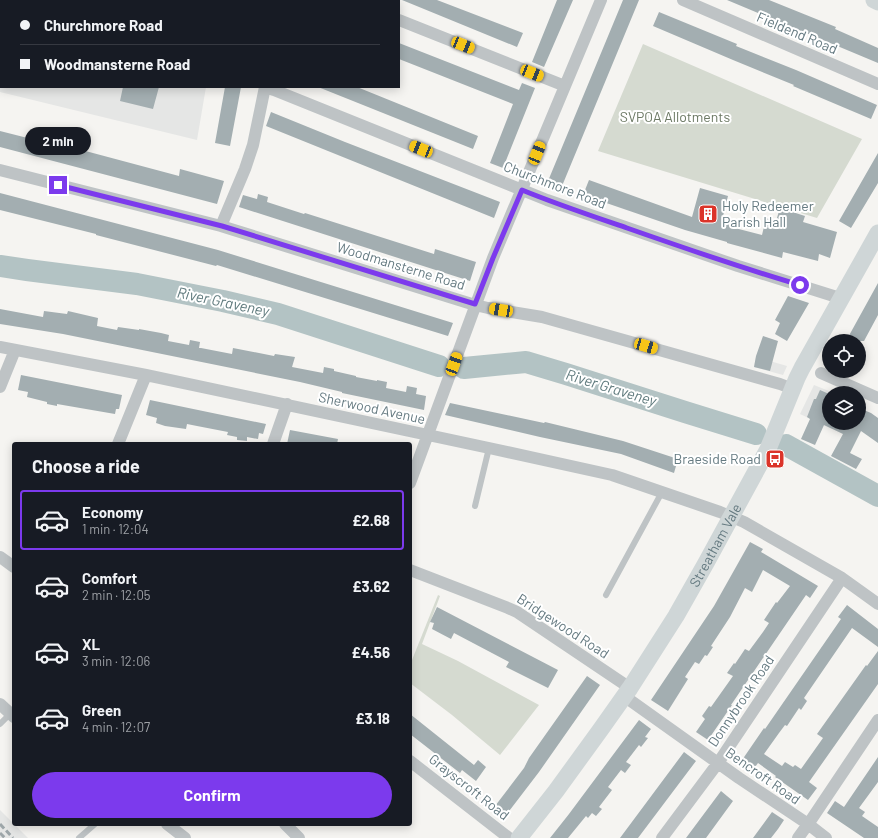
<!DOCTYPE html>
<meta charset="utf-8">
<style>
:root{--surface:#171b24;--page:#20242c;--text:#f1f3f6;--muted:#9ea1a6;--line:#363941;--accent:#7c3aed}
body{margin:0;font-family:Barlow,sans-serif;background:var(--page);color:var(--text);height:100vh;display:flex;flex-direction:column;font-size:15px;white-space:nowrap}
*{box-sizing:border-box;margin:0}
p{font-size:13px;color:var(--muted)}
.icon{flex:none;width:22px;height:22px;fill:none;stroke:currentColor;stroke-width:2;stroke-linecap:round;stroke-linejoin:round}
.map{position:relative;flex:1;overflow:hidden}
.side{position:absolute;left:12px;top:442px;width:400px;height:384px;display:flex;flex-direction:column;background:var(--surface);border-radius:4px;box-shadow:0 2px 10px #0003}
.side>*{flex:none}
.hud{position:absolute;left:0px;top:0px;width:400px;height:88px;box-shadow:0 2px 10px #0003;display:grid;align-content:center;height:88px;padding:0 20px;background:var(--surface)}
.controls{position:absolute;left:822px;top:334px;display:grid;gap:8px}
.controls a{display:grid;place-items:center;width:44px;height:44px;border-radius:50%;background:var(--surface);box-shadow:0 2px 10px #0003;font-size:20px}
.end{position:absolute;width:18px;height:18px;margin:-9px;border:5px solid #7c3aed;background:#fff;box-shadow:0 0 0 2px #fff}
.from{border-radius:50%}
.bubble{position:absolute;height:28px;border-radius:14px;background:var(--surface);box-shadow:0 2px 10px #0003;font-size:13px;font-weight:700;line-height:28px;text-align:center}
.car{position:absolute;width:12px;height:24px;margin:-12px -6px;border-radius:5px;box-shadow:0 0 3px 1px #0007;background:linear-gradient(#f5c518 24%,#345 0 40%,#f5c518 0 76%,#345 0 86%,#f5c518 0)}
.hud b{display:flex;align-items:center;gap:14px;height:38px;font-size:15px}
.hud b+b{border-top:1px solid var(--line)}
.hud i{width:10px;height:10px;background:var(--text)}
ul{padding:0;list-style:none}
li{display:flex;align-items:center;gap:12px;height:60px;margin:0 8px 6px;padding:0 12px;border:2px solid transparent;border-radius:4px}
li div{flex:1}
li b{display:block;font-size:15px}
li em{font-style:normal;font-weight:700}
li.active{border-color:var(--accent)}
li>.icon{width:36px;height:36px;stroke-width:1.5}
h2{padding:0 20px;font-size:18px;line-height:48px}
.action{display:flex;gap:8px;margin-top:auto;padding:8px 20px}
.action a{flex:1;height:46px;border-radius:24px;background:var(--accent);color:#fff;font-size:16px;font-weight:700;line-height:46px;text-align:center}
.map>svg:first-child{display:block}
</style>
<div class="map">
<svg width="878" height="838" viewBox="0 0 878 838">
<rect width="100%" height="100%" fill="#f5f4f1"/>
<path fill="#e5e6e5" d="M 0,0 L 221,0 L 221,1 L 1,1 L 1,87 L 206,87 L 197,140 L 0,92 Z
M 756,357 L 787,366 L 783,375 L 754,367 Z
M 814,385 L 834,393 L 829,393 L 829,423 L 832,429 L 800,414 Z
M 0,810 L 28,838 L 0,838 Z"/>
<path fill="#d5dad0" d="M 643,44 L 862,139 L 817,218 L 598,151 Z
M 438,595 L 440,596 L 422,644 L 458,661 L 539,705 L 500,755 L 452,715 L 410,683 L 410,665 Z"/>
<g fill="none" stroke-linecap="round" stroke-linejoin="round">
<path stroke="#b3c3c4" stroke-width="22" d="M 0,266 L 27,270 L 137,284 L 223,301 L 278,314 L 439,366
M 464,368 L 526,362 L 566,374 L 685,412 L 756,434
M 786,445 L 878,496"/>
</g>
<path fill="#a3aeb1" d="M 402,0 L 437,0 L 523,33 L 517,47 Z
M 557,0 L 573,0 L 544,67 L 532,62 Z
M 623,0 L 639,0 L 562,186 L 548,181 Z
M 727,0 L 769,0 L 836,27 L 835,29 L 878,48 L 878,63 Z
M 659,12 L 737,44 L 736,46 L 796,70 L 877,105 L 871,119 L 793,86 L 794,85 L 733,60 L 653,26 Z
M 399,43 L 519,90 L 522,83 L 535,88 L 503,168 L 490,163 L 513,104 L 399,59 Z
M 123,87 L 159,87 L 153,109 L 120,101 Z
M 225,87 L 241,87 L 230,146 L 215,143 Z
M 318,87 L 357,87 L 478,136 L 473,149 Z
M 271,112 L 345,142 L 500,202 L 494,218 L 266,126 Z
M 0,131 L 67,148 L 69,140 L 79,143 L 78,149 L 179,176 L 180,169 L 224,181 L 217,204 L 0,147 Z
M 878,153 L 878,183 L 851,228 L 839,221 Z
M 589,180 L 692,217 L 700,188 L 728,196 L 722,220 L 732,223 L 731,227 L 762,235 L 766,218 L 776,221 L 780,208 L 805,216 L 803,222 L 837,232 L 830,258 L 819,254 L 818,261 L 783,252 L 782,258 L 727,243 L 727,242 L 685,230 L 583,195 Z
M 0,193 L 218,250 L 453,323 L 448,336 L 217,265 L 216,266 L 96,235 L 96,234 L 0,210 Z
M 258,194 L 268,197 L 267,202 L 304,214 L 305,213 L 434,254 L 435,249 L 476,262 L 470,281 L 239,207 L 243,195 L 257,199 Z
M 878,283 L 878,315 L 864,341 L 846,341 Z
M 788,296 L 809,303 L 787,341 L 775,334 L 780,323 L 775,320 Z
M 0,309 L 43,317 L 44,311 L 67,314 L 68,311 L 98,318 L 97,326 L 117,330 L 118,327 L 139,330 L 139,329 L 161,333 L 169,335 L 168,341 L 189,345 L 190,340 L 200,342 L 199,348 L 201,348 L 232,354 L 233,348 L 274,356 L 275,354 L 295,357 L 292,367 L 323,373 L 324,367 L 334,369 L 334,371 L 356,376 L 356,377 L 377,381 L 377,380 L 387,382 L 386,388 L 406,392 L 407,386 L 417,388 L 416,394 L 426,396 L 424,410 L 342,393 L 342,392 L 300,382 L 63,334 L 0,324 Z
M 763,336 L 778,341 L 770,371 L 754,367 L 756,356 Z
M 21,375 L 122,395 L 119,409 L 116,409 L 115,414 L 57,404 L 57,406 L 47,404 L 47,402 L 27,397 L 28,392 L 18,390 Z
M 820,390 L 829,394 L 829,423 L 859,423 L 859,408 L 871,413 L 878,418 L 878,443 L 861,431 L 850,453 L 862,459 L 856,469 L 831,456 L 843,434 L 824,425 L 815,445 L 801,439 L 810,419 L 807,417 L 814,399 L 816,399 Z
M 150,400 L 251,421 L 266,424 L 263,434 L 259,433 L 258,439 L 247,437 L 247,441 L 237,440 L 237,437 L 227,435 L 228,432 L 197,426 L 187,424 L 186,429 L 165,426 L 156,423 L 157,418 L 146,415 Z
M 450,403 L 544,423 L 545,422 L 623,441 L 678,459 L 674,473 L 621,454 L 540,437 L 445,415 Z
M 290,430 L 338,439 L 337,444 L 287,444 Z
M 750,542 L 763,549 L 761,552 L 818,586 L 810,598 L 806,595 L 731,705 L 732,705 L 708,740 L 696,732 L 705,719 L 702,716 L 709,706 L 711,707 L 733,676 L 727,673 L 734,663 L 735,664 L 745,649 L 749,651 L 763,632 L 769,623 L 764,620 L 776,602 L 777,603 L 790,586 L 763,570 L 752,592 L 745,588 L 730,617 L 711,646 L 713,647 L 707,656 L 705,655 L 699,664 L 695,662 L 685,677 L 688,679 L 668,711 L 651,700 L 714,606 Z
M 847,605 L 878,629 L 878,647 L 852,628 L 804,698 L 807,701 L 801,710 L 799,708 L 787,726 L 785,725 L 779,733 L 764,754 L 782,766 L 785,762 L 793,767 L 795,765 L 801,769 L 823,738 L 817,734 L 866,665 L 867,666 L 878,651 L 878,684 L 809,782 L 817,788 L 808,800 L 775,777 L 776,776 L 758,763 L 752,771 L 740,763 L 764,728 L 765,729 L 841,619 L 838,617 Z
M 437,607 L 558,670 L 548,688 L 506,667 L 509,662 L 454,633 L 451,639 L 432,629 L 434,623 L 430,622 Z
M 587,676 L 600,685 L 539,772 L 503,819 L 492,810 L 524,768 L 529,758 Z
M 410,714 L 474,765 L 478,760 L 486,767 L 476,781 L 462,770 L 460,773 L 410,734 Z
M 639,720 L 651,729 L 645,737 L 648,738 L 641,747 L 639,745 L 626,762 L 631,765 L 625,773 L 621,770 L 608,787 L 612,790 L 599,807 L 602,809 L 596,816 L 592,813 L 588,818 L 586,816 L 568,838 L 550,838 L 569,814 Z
M 684,752 L 696,761 L 638,838 L 620,838 Z
M 878,757 L 878,782 L 859,808 L 865,812 L 862,816 L 878,827 L 878,838 L 864,838 L 827,813 L 835,801 L 844,807 Z
M 721,791 L 733,801 L 706,838 L 686,838 Z
M 772,812 L 784,820 L 778,829 L 771,838 L 753,838 Z"/>
<g fill="none" stroke-linecap="round" stroke-linejoin="round">
<path stroke="#bec3c5" stroke-width="6" d="M 475,506 L 489,448
M 606,595 L 662,492
M 0,724 L 10,714
M 79,838 L 95,824"/>
<path stroke="#bec3c5" stroke-width="12" d="M 349,0 L 352,1
M 683,0 L 878,84
M 280,1 L 281,0
M 399,20 L 565,86
M 265,87 L 274,90 L 547,200 L 738,266 L 840,298
M 0,170 L 221,226 L 475,305 L 488,308 L 542,317 L 780,384 L 793,389
M 221,226 L 245,169 L 253,145 L 265,87
M 0,347 L 146,375 L 489,448 L 612,475 L 720,512 L 744,522 L 842,578 L 878,604
M 821,373 L 878,398
M 0,387 L 15,350
M 118,444 L 146,375
M 273,444 L 287,404
M 410,483 L 493,258 L 601,0
M 0,557 L 14,567
M 410,570 L 508,608 L 517,612 L 630,688
M 624,696 L 739,778 L 808,824 L 826,838
M 0,704 L 14,717
M 410,761 L 509,838
M 167,824 L 185,838
M 285,824 L 299,838
M 662,838 L 718,763 L 842,578
M 798,838 L 811,820 L 878,720"/>
<g stroke="#cfd6d7" stroke-width="17">
<path d="M 874,0 L 878,2"/>
<path id="s1" d="M 519,838 L 556,791 L 601,729 L 630,688 L 676,616 L 706,563 L 768,449 L 797,378 L 802,368 L 878,233"/>
</g>
<path stroke="#9da6a9" stroke-width="3" stroke-dasharray="6 3" stroke-linecap="butt" d="M 0,824 L 13,838
M 0,833 L 5,838"/>
</g>
<g fill="none" stroke-linecap="round" stroke-linejoin="round">
<path stroke="#7c3aed" stroke-width="5" d="M 58,185 L 222,226 L 475,304 L 493,258 L 522,190 C 556,204 592,216 627,228 C 684,248 742,268 800,285"/>
</g>
<defs>
<symbol id="building-square" viewBox="-11 -11 22 22"><rect x="-9" y="-9" width="18" height="18" rx="4" fill="#db342a" stroke="#fff"/><path d="M-4-6H4V6H1V3H-1V6H-4ZM-2.5-4.3h1.7v1.8h-1.7ZM.8-4.3h1.7v1.8H.8ZM-2.5-1h1.7V.8h-1.7ZM.8-1h1.7V.8H.8Z" fill="#fff"/></symbol>
<symbol id="bus-square" viewBox="-11 -11 22 22"><rect x="-9" y="-9" width="18" height="18" rx="4" fill="#db342a" stroke="#fff"/><path d="M-5-6H5V4H4V6H2V4H-2V6H-4V4H-5ZM-3.5-4V0h7V-4ZM-3.5 1.2v1.5H-2V1.2ZM2 1.2v1.5H3.5V1.2Z" fill="#fff"/></symbol>
</defs>
<g fill-rule="evenodd">
<use href="#building-square" x="697" y="203" width="22" height="22"/>
<use href="#bus-square" x="764" y="448" width="22" height="22"/>
</g>
<g text-anchor="middle" stroke-width="4" stroke-linejoin="round" paint-order="stroke">
<g font-size="14" fill="#657a81" stroke="#fff">
<text transform="translate(797 33) rotate(23)" y="5">Fieldend Road</text>
<text transform="translate(555 185) rotate(21)" y="5">Churchmore Road</text>
<text transform="translate(401 266) rotate(17)" y="5">Woodmansterne Road</text>
<text transform="translate(372 408) rotate(12)" y="5">Sherwood Avenue</text>
<text dy="5" stroke="none"><textPath href="#s1" startOffset="353">Streatham Vale</textPath></text>
<text transform="translate(563 626) rotate(33)" y="5">Bridgewood Road</text>
<text transform="translate(741 701) rotate(-56)" y="5">Donnybrook Road</text>
<text transform="translate(763 776) rotate(35)" y="5">Bencroft Road</text>
<text transform="translate(469 787) rotate(38)" y="5">Grayscroft Road</text>
</g>
<g font-size="14" fill="#6b7863" stroke="#fff">
<text x="675" y="122">SVPOA Allotments</text>
</g>
<g font-size="14" fill="#657a81" stroke="#fff" text-anchor="start">
<text x="722" y="211">Holy Redeemer<tspan x="722" dy="16">Parish Hall</tspan></text>
<text x="761" y="464" text-anchor="end">Braeside Road</text>
</g>
<g font-size="15" font-style="italic" fill="#607b7e" stroke="#fff">
<text transform="translate(223 302) rotate(12)" y="5">River Graveney</text>
<text transform="translate(611 388) rotate(17)" y="5">River Graveney</text>
</g>
</g>
</svg>
<div class="controls">
<a><svg class="icon" aria-label="locate" viewBox="0 0 24 24"><circle cx="12" cy="12" r="6"/><path d="M12 2v4M12 18v4M2 12h4M18 12h4"/></svg></a>
<a><svg class="icon" aria-label="layers" viewBox="0 0 24 24"><path d="M12 4l9 5-9 5-9-5zM3 14l9 5 9-5"/></svg></a>
</div>
<i class="end from" style="left:800px;top:285px"></i>
<i class="end" style="left:58px;top:185px"></i>
<div class="bubble" style="left:25px;top:127px;width:66px">2 min</div>
<i class="car" style="left:463px;top:45px;rotate:112deg"></i>
<i class="car" style="left:532px;top:73px;rotate:112deg"></i>
<i class="car" style="left:421px;top:149px;rotate:292deg"></i>
<i class="car" style="left:537px;top:153px;rotate:22deg"></i>
<i class="car" style="left:501px;top:310px;rotate:280deg"></i>
<i class="car" style="left:646px;top:346px;rotate:106deg"></i>
<i class="car" style="left:454px;top:364px;rotate:20deg"></i>
<div class="hud">
<b><i class="from"></i>Churchmore Road</b>
<b><i></i>Woodmansterne Road</b>
</div>
<section class="side">
<h2>Choose a ride</h2>
<ul>
<li class="active"><svg class="icon" aria-label="car" viewBox="0 0 24 24"><path d="M5 17H2v-5l4-1 3-4h7l3 4 3 1v5h-3M9 17h6M6 11h13"/><circle cx="7" cy="17" r="2"/><circle cx="17" cy="17" r="2"/></svg><div><b>Economy</b><p>1 min · 12:04</p></div><em>£2.68</em></li>
<li><svg class="icon" aria-label="car" viewBox="0 0 24 24"><path d="M5 17H2v-5l4-1 3-4h7l3 4 3 1v5h-3M9 17h6M6 11h13"/><circle cx="7" cy="17" r="2"/><circle cx="17" cy="17" r="2"/></svg><div><b>Comfort</b><p>2 min · 12:05</p></div><em>£3.62</em></li>
<li><svg class="icon" aria-label="car" viewBox="0 0 24 24"><path d="M5 17H2v-5l4-1 3-4h7l3 4 3 1v5h-3M9 17h6M6 11h13"/><circle cx="7" cy="17" r="2"/><circle cx="17" cy="17" r="2"/></svg><div><b>XL</b><p>3 min · 12:06</p></div><em>£4.56</em></li>
<li><svg class="icon" aria-label="car" viewBox="0 0 24 24"><path d="M5 17H2v-5l4-1 3-4h7l3 4 3 1v5h-3M9 17h6M6 11h13"/><circle cx="7" cy="17" r="2"/><circle cx="17" cy="17" r="2"/></svg><div><b>Green</b><p>4 min · 12:07</p></div><em>£3.18</em></li>
</ul>
<div class="action"><a>Confirm</a></div>
</section>
</div>
